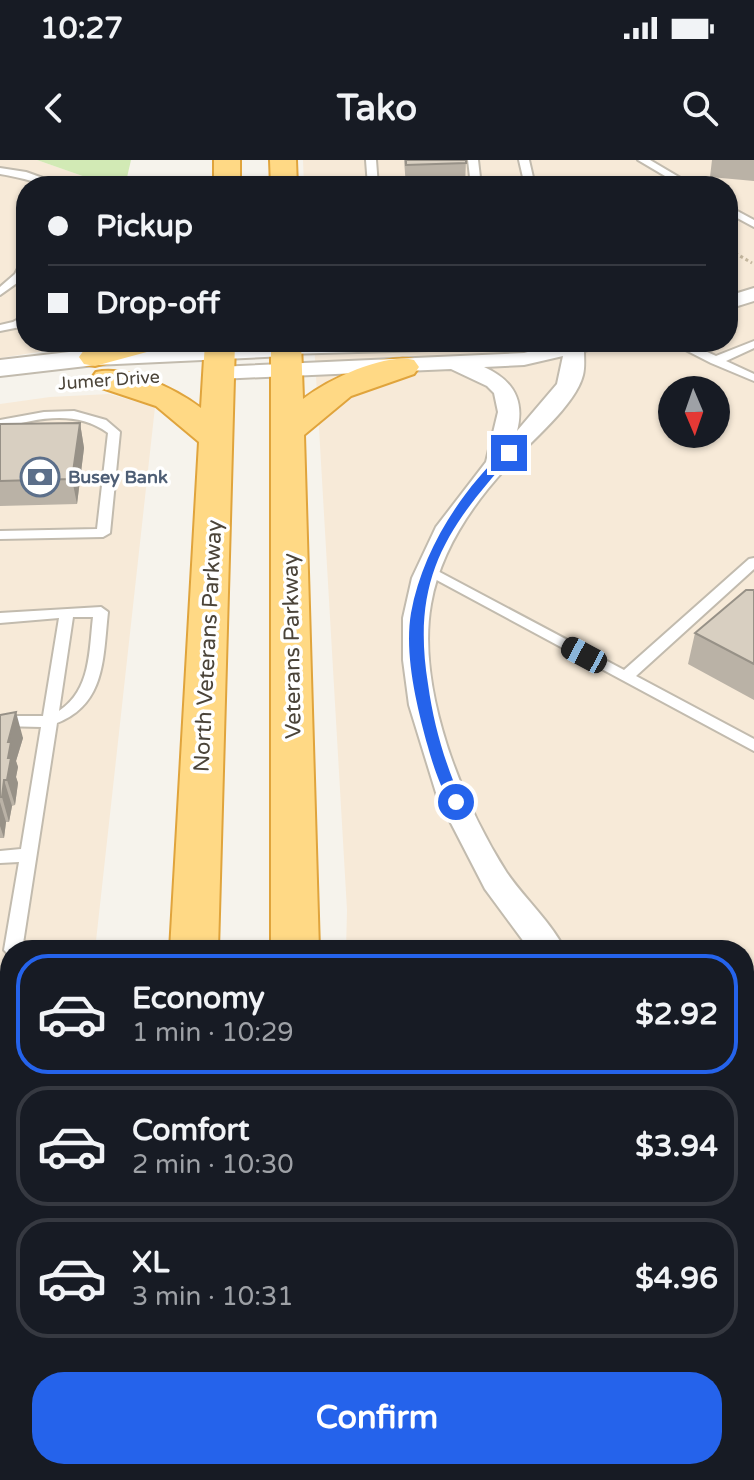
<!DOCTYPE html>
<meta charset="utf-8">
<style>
:root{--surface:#171b24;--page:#20242c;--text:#f1f3f6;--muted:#9ea1a6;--line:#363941;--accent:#2563eb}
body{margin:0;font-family:"Varela Round",sans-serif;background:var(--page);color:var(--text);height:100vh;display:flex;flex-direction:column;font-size:30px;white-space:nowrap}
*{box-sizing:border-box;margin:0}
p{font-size:26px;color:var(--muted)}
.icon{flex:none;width:44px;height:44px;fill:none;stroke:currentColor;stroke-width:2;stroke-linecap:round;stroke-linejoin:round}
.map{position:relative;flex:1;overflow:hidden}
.details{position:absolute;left:0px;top:780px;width:754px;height:540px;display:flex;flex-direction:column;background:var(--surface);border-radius:32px 32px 0 0;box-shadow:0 2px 6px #0004}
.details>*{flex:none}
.banner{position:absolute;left:16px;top:16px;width:722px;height:176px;border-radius:32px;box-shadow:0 2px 6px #0004;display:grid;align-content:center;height:176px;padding:0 32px;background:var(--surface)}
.needle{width:52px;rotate:178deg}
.buttons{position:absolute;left:658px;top:216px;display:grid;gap:16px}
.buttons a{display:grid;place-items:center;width:72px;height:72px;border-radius:50%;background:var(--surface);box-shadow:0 2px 6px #0004;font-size:40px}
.end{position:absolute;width:36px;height:36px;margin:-18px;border:10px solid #2563eb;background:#fff;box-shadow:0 0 0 4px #fff}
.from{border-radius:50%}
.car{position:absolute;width:24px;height:48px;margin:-24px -12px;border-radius:10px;box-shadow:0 0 6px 2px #0007;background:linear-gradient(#222 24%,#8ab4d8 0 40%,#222 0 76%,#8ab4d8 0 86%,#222 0)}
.banner b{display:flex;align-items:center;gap:28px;height:76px;font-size:30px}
.banner b+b{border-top:2px solid var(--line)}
.banner i{width:20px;height:20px;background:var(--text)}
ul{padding:14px 0 0;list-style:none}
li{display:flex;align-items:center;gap:24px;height:120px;margin:0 16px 12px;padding:0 16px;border:4px solid var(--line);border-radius:32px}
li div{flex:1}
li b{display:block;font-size:30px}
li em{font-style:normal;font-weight:700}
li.current{border-color:var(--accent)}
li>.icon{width:72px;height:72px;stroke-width:1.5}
.action{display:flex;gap:16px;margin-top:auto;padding:16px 32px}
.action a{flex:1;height:92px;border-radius:32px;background:var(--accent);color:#fff;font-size:32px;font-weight:700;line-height:92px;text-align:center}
.status{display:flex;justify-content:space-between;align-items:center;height:56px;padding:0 40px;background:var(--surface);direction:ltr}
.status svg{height:22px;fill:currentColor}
header{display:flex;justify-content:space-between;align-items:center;height:104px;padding:0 32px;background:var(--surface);font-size:36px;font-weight:700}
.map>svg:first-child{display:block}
</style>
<div class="status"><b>10:27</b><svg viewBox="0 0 49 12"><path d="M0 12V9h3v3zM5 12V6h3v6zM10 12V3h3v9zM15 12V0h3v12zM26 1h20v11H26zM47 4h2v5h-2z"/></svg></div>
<header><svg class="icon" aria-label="back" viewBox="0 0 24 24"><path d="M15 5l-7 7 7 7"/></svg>Tako<svg class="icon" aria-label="search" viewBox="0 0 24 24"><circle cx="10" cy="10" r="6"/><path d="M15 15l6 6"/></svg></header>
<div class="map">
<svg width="754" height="1320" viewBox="0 0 754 1320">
<rect width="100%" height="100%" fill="#f6f3ec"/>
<path fill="#f7ead8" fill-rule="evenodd" d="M 0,0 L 37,0 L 111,26 L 26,26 L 26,182 L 102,182 L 0,198 Z
M 303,0 L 754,0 L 754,1320 L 349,1320 L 348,1310 L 744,1310 L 744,790 L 346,790 L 347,750 L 314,182 L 728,182 L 728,26 L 304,26 ZM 672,230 L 716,230 L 716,274 L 672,274 Z
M 109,234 L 155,247 L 95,790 L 10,790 L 10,1310 L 38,1310 L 37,1320 L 0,1320 L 0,244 L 50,237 Z"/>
<path fill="#d2eab5" d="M 37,0 L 131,0 L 125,26 L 111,26 Z"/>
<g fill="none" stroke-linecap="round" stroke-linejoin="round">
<defs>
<path id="service" d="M 366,0 L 376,0 L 378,26 L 368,26 Z
M 468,0 L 478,0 L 481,26 L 471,26 Z
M 519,0 L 529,0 L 535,26 L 525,26 Z
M 638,0 L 650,0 L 694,26 L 682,26 Z
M 0,8 L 26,12 L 65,26 C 43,26 22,17 0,14 Z
M 728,46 L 754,60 L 754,67 L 728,53 Z
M 26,100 L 24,118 L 0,135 L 0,127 L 15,114 L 22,101 Z
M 26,155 L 26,163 L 20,167 L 0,171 L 0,165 L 13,162 Z
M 754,181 L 754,188 L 726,201 L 754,214 L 754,221 L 711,203 L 670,182 L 685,182 L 716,196 Z
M 74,251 L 106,260 L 120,272 L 110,373 L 103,377 L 0,379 L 0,371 L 97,369 L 108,273 C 75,249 37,259 0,268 L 0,260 L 44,252 Z
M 754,398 L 754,409 L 636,516 L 754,579 L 754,591 L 420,411 L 427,407 L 432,408 L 624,510 L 749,399 Z
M 101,447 L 108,452 C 103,497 106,544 57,563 L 22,790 L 10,790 L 10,796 L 4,790 L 19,702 L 0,703 L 0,691 L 21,689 L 41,567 L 0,566 L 0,556 L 43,556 L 59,458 L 0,463 L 0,453 ZM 73,457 L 93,457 C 89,491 91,530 59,551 Z
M 10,807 L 10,879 L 6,892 L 0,894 L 0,823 L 4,809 Z
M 486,1310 L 508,1310 L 509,1320 L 487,1320 Z"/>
<path id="minor" d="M 754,128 L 754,141 L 728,149 L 728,136 Z
M 285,182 L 511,182 L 500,188 L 286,194 L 275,188 Z
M 566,182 L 606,182 L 602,186 L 584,191 C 584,199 585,207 583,215 C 576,245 527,285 506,308 C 471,346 440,392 431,444 C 416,528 462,643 507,713 C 525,739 551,762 565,790 L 530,790 L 485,729 L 437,636 L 409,545 L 403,500 L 403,458 L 412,418 L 436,367 L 486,302 L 498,252 L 494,233 L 487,226 L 451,209 L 218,219 L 207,213 L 218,207 L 524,193 ZM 563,196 L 557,224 L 517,271 C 525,240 513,220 484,207 L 524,205 Z
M 744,919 L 754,923 L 754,957 L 744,953 Z"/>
<path id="tertiary" d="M 242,182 L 294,182 L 299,188 L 295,194 L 286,196 L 95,205 L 0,216 L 0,200 L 95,189 Z"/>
<path id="trunk" d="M 214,0 L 240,0 L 240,26 L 214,26 Z
M 270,0 L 296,0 L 297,26 L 271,26 Z
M 113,182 L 162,182 L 158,189 L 95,206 L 84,204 L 79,197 L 84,190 Z
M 205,182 L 235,182 L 218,790 L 170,790 L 199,282 L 156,246 L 96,226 L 91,219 L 96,212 C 127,205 176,229 201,248 Z
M 271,182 L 301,182 L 303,239 C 328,220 383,193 414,200 L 419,207 L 414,214 L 351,236 L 304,275 L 319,790 L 271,790 Z
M 139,1310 L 201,1310 L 201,1320 L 139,1320 Z
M 273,1310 L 335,1310 L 335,1320 L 273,1320 Z"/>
</defs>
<use href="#service" stroke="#c2bbae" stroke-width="4"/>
<use href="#minor" stroke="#c2bbae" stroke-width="4"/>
<use href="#tertiary" stroke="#c2bbae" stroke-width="4"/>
<use href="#trunk" stroke="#e0a43c" stroke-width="4"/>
<path stroke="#c4b79f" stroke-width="3" stroke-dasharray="3 3" stroke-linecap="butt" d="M 730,90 L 752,103"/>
<use href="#service" fill="#fff" fill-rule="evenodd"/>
<use href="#minor" fill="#fff" fill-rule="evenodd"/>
<use href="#tertiary" fill="#fff" fill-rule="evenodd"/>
<use href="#trunk" fill="#ffd985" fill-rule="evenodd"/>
</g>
<path fill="#bab2a6" d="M 404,0 L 466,0 L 465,26 L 406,26 Z
M 712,0 L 754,0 L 754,21 L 710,17 Z
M 80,263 L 84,288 L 77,344 L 0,346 L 0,264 Z
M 754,430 L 754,540 L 688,504 L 695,473 Z
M 0,555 L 23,578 L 16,601 L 18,607 L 16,617 L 18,623 L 15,645 L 12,646 L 9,662 L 6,662 L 4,678 L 0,678 Z
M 744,1032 L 754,1032 L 754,1316 L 722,1318 L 721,1310 L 744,1310 Z"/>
<path fill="#979187" d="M 80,263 L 84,288 L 77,344 L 72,319 Z
M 16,552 L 23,578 L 16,601 L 18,607 L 16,617 L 18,623 L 15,645 L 7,620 L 8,582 Z
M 4,620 L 12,646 L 9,662 L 2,637 Z
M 0,642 L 6,662 L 4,678 L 0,666 Z"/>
<path fill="#d8cfc1" stroke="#979187" stroke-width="2" d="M 406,0 L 466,0 L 466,3 L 406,5 Z
M 80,263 L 72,319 L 0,321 L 0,264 Z
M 746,430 L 754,430 L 754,504 L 695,473 Z
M 16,552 L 8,582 L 11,582 L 8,598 L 11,598 L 7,620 L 4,620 L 2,637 L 0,637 L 0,555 Z
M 744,1032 L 754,1032 L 754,1297 L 744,1297 Z"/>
<path fill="#2563eb" d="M 505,290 L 514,293 C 446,368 411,419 428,524 C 434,567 445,603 462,642 L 456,647 C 444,641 432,602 428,587 C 417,547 404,495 411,453 C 422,392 460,332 505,290 Z"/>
<defs>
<symbol id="bank-ring" viewBox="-11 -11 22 22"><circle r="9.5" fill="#fff" stroke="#5c6f8a" stroke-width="1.5"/><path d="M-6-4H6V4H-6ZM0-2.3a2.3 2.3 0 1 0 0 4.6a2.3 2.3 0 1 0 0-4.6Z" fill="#5c6f8a"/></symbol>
</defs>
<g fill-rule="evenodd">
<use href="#bank-ring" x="18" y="295" width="44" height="44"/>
</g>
<g text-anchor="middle" stroke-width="7" stroke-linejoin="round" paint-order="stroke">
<g font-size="18" fill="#4b4439" stroke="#fff">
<text transform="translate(109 220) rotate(-4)" y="6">Jumer Drive</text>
</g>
<g font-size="18" font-weight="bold" fill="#4e5e75" stroke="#fff" text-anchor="start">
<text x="68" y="323">Busey Bank</text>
</g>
<g font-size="22" fill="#4b4439" stroke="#fff">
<text transform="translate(207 486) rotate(-87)" y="8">North Veterans Parkway</text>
<text transform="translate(291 486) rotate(-91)" y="8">Veterans Parkway</text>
</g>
</g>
</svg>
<div class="buttons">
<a><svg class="needle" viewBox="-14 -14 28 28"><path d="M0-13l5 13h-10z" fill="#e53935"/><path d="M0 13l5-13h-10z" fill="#9ea1a6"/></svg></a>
</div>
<i class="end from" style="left:456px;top:642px"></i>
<i class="end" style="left:509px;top:293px"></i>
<i class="car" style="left:584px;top:495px;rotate:298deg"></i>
<div class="banner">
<b><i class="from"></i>Pickup</b>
<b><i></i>Drop-off</b>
</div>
<section class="details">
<ul>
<li class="current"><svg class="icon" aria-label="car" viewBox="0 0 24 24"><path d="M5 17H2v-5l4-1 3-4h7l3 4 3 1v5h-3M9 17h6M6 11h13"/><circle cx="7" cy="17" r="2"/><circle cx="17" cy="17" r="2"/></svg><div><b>Economy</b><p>1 min · 10:29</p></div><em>$2.92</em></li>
<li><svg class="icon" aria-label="car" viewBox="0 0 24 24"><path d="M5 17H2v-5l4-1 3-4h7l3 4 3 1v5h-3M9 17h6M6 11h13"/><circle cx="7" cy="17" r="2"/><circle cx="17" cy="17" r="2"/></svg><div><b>Comfort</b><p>2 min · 10:30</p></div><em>$3.94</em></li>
<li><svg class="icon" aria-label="car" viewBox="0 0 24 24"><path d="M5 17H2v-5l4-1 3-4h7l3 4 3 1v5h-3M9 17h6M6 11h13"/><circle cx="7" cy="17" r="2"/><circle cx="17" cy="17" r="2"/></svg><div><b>XL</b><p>3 min · 10:31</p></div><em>$4.96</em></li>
</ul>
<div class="action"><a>Confirm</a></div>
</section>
</div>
